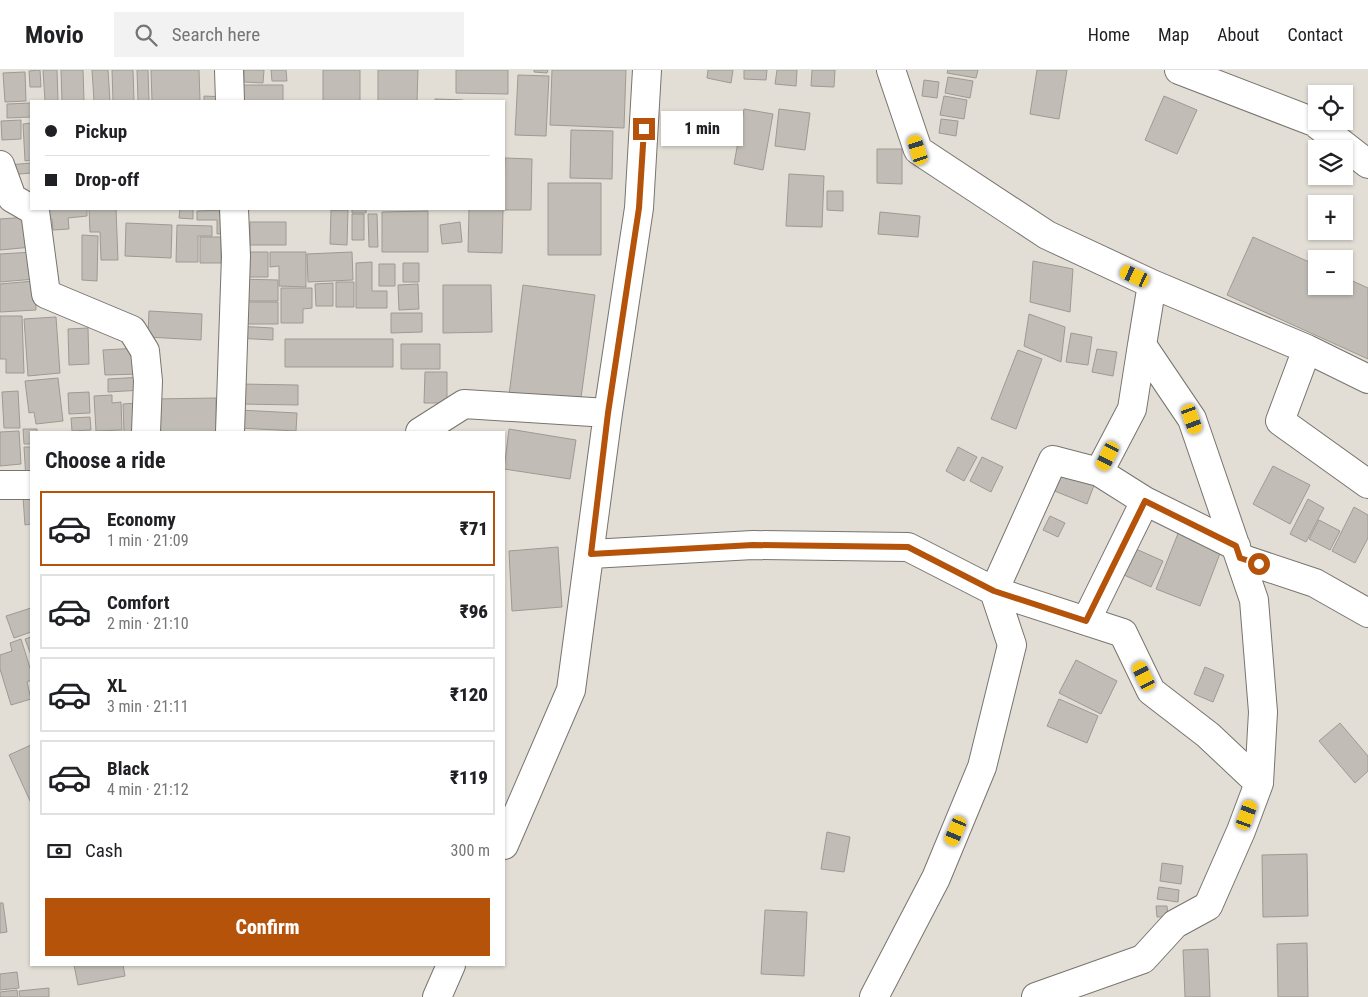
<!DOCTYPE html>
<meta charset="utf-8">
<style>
:root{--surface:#fff;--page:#f2f2f2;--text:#202124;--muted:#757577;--line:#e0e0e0;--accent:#b45309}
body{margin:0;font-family:"Roboto Condensed",sans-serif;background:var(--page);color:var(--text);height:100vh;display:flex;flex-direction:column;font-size:19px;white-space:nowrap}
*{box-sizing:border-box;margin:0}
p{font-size:16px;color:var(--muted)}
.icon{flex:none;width:28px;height:28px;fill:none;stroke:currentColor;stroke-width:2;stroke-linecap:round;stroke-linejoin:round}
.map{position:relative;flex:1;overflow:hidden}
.drawer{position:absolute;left:30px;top:361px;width:475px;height:535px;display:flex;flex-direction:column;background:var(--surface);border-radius:0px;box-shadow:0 1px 4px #0004}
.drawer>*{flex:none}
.banner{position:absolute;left:30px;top:30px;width:475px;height:110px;border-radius:0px;box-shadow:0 1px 4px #0004;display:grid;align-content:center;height:110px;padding:0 15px;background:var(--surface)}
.fabs{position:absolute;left:1308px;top:15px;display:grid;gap:10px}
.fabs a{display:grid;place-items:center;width:45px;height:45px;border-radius:0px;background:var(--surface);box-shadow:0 1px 4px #0004;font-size:25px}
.end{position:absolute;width:22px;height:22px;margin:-11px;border:6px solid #b45309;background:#fff;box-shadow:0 0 0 2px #fff}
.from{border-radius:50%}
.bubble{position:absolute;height:35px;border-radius:0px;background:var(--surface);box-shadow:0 1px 4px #0004;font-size:16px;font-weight:800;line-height:35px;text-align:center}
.car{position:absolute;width:15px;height:30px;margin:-15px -8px;border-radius:6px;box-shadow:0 0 4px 1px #0007;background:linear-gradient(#f5c518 24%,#345 0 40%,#f5c518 0 76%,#345 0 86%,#f5c518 0)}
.banner b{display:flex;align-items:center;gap:18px;height:48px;font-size:19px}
.banner b+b{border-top:1px solid var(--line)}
.banner i{width:12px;height:12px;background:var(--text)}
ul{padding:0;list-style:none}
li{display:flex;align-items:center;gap:15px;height:75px;margin:0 10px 8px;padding:0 5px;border:2px solid var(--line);border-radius:0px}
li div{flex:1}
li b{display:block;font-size:19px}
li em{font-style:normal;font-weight:800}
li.selected{border-color:var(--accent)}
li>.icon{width:45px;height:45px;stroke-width:1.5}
h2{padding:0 15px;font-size:22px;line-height:60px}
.pay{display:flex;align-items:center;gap:12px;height:55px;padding:0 15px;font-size:19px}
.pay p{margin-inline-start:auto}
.primary-button{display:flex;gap:10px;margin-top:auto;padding:10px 15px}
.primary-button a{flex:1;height:58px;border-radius:0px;background:var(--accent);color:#fff;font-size:20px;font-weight:800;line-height:58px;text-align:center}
header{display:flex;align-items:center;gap:30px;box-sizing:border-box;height:70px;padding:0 25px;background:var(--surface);border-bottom:1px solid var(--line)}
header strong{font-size:24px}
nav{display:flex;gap:28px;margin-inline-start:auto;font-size:18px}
.search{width:350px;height:45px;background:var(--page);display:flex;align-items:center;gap:12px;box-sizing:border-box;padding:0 18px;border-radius:0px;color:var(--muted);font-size:19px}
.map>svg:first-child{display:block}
</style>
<header>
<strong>Movio</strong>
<div class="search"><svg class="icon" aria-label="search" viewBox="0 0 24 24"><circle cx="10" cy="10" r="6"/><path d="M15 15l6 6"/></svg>Search here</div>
<nav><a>Home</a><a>Map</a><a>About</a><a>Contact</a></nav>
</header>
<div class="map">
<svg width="1368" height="927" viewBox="0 0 1368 927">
<rect width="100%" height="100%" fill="#e2ded6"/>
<path fill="#c1bdb6" stroke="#9e9a93" d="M 40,0 L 41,17 L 30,17 L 29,1 Z
M 43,0 L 57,0 L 58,31 L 45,31 Z
M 61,0 L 83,0 L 84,31 L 62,31 Z
M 92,0 L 108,0 L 110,31 L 94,31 Z
M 112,0 L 133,0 L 134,31 L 113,31 Z
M 137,0 L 148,0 L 149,31 L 138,31 Z
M 151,0 L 199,0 L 200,31 L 152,31 Z
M 244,0 L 264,0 L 263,13 L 244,12 Z
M 271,0 L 286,0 L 287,11 L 272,11 Z
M 323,0 L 360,0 L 360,31 L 323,31 Z
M 378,0 L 418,0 L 417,31 L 378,31 Z
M 456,0 L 508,0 L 508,24 L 456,23 Z
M 534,0 L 548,0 L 547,3 L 534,2 Z
M 552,0 L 626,0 L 624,58 L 550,55 Z
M 708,0 L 733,0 L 731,13 L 707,8 Z
M 744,0 L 767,0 L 766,10 L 744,9 Z
M 777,0 L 797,0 L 796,16 L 775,14 Z
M 812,0 L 835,0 L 834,17 L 811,16 Z
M 948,0 L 978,0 L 976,8 L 947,3 Z
M 1037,0 L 1067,0 L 1059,49 L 1030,44 Z
M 25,2 L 26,31 L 5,32 L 3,3 Z
M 518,5 L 549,6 L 546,66 L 515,65 Z
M 948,7 L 973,11 L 970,28 L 945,23 Z
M 924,10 L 939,12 L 937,28 L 922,26 Z
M 242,15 L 283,15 L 283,31 L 242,31 Z
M 204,26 L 227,27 L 227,31 L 204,31 Z
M 944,26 L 967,30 L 964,49 L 940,45 Z
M 1164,26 L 1197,40 L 1177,84 L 1145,70 Z
M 435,29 L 463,30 L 463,31 L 435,31 Z
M 31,33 L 31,47 L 7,48 L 7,34 Z
M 744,39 L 773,44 L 763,100 L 734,94 Z
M 779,39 L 810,43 L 805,80 L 775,76 Z
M 941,49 L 958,51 L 956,66 L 939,63 Z
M 21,50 L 21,69 L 2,70 L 1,51 Z
M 31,53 L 31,90 L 25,91 L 23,54 Z
M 571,60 L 613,61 L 612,109 L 570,108 Z
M 877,79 L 902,79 L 902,114 L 877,113 Z
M 505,88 L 532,89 L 531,140 L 503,140 Z
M 31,93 L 31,103 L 9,105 L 8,95 Z
M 789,104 L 824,106 L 822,157 L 786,156 Z
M 548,113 L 601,113 L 601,185 L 548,185 Z
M 827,121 L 843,121 L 843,141 L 827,140 Z
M 44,139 L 87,139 L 87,146 L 68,148 L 69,159 L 53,160 L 52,149 L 45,150 Z
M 89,139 L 116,139 L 118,190 L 101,190 L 100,162 L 90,162 Z
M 180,139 L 193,139 L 193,149 L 179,148 Z
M 352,139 L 366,139 L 366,143 L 352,143 Z
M 469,139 L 503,139 L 502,183 L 468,182 Z
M 227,140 L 227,163 L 217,164 L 217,150 L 197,150 L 197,141 Z
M 331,140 L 348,140 L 347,175 L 330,174 Z
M 428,141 L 428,182 L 382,182 L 382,142 Z
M 880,142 L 920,146 L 918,167 L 878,164 Z
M 352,144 L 364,144 L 364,170 L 352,170 Z
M 368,144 L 377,144 L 378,177 L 369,177 Z
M 29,147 L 32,177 L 0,180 L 0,149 Z
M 250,152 L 286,152 L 286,175 L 250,175 Z
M 460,152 L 462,172 L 442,174 L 440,155 Z
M 126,153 L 172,155 L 171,188 L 125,186 Z
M 177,155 L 212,156 L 212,166 L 198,166 L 198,192 L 176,192 Z
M 82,165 L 98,166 L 97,211 L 82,210 Z
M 200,167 L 221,167 L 221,193 L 200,193 Z
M 1253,167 L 1316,195 L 1316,216 L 1344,216 L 1344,207 L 1368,218 L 1368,289 L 1227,225 Z
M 33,182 L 35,209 L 0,212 L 0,184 Z
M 243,182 L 268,182 L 268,207 L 243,207 Z
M 270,182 L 306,182 L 306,217 L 279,216 L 279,196 L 270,197 Z
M 352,182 L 353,210 L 308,212 L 307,184 Z
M 1033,191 L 1073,199 L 1070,242 L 1030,232 Z
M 372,192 L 372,221 L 387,221 L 387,238 L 356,238 L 356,193 Z
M 403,193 L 419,193 L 419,212 L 403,212 Z
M 379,194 L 395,194 L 395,216 L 379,216 Z
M 238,209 L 278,210 L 278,231 L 238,231 Z
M 34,211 L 36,240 L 0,242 L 0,214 Z
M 336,212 L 354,212 L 354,237 L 336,237 Z
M 333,213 L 333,236 L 316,236 L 315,214 Z
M 418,214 L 419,239 L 399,240 L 398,215 Z
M 443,215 L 491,215 L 492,262 L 443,263 Z
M 523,215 L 595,225 L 580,335 L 509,325 Z
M 281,218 L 312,218 L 312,238 L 303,239 L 303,253 L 281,253 Z
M 238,232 L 278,232 L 278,254 L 238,254 Z
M 149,241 L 202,244 L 201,270 L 148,267 Z
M 391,243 L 422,243 L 422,262 L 391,263 Z
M 1029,244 L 1065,257 L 1061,292 L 1024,276 Z
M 0,246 L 22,246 L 24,303 L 6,303 L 6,289 L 0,289 Z
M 56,247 L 60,303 L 28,306 L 24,249 Z
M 235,256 L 273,258 L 273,270 L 235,268 Z
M 88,258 L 89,294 L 69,295 L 68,259 Z
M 1071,263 L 1092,267 L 1088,295 L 1066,292 Z
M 285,269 L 393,269 L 393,297 L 285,297 Z
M 401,274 L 440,274 L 440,299 L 401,299 Z
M 139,278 L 140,304 L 105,305 L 103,280 Z
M 1097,279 L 1117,282 L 1113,306 L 1092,302 Z
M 1018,280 L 1042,289 L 1016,359 L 991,349 Z
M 425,302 L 447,302 L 447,333 L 424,333 Z
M 142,307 L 143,320 L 108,322 L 108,309 Z
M 58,308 L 63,351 L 36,354 L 34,342 L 29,343 L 25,311 Z
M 239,314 L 298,315 L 298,335 L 239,334 Z
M 18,321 L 20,358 L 4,358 L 2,322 Z
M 89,322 L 90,343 L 69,344 L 68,323 Z
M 112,325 L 112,333 L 121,332 L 122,360 L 96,361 L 94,326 Z
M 216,328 L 216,362 L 153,362 L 153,329 Z
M 138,333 L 140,362 L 124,362 L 123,334 Z
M 239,340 L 297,343 L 296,361 L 238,358 Z
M 90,347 L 91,360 L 72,361 L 71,348 Z
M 23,359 L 37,359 L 37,362 L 31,362 L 31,374 L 24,374 Z
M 509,359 L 576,370 L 570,409 L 504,399 Z
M 19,361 L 21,394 L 0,396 L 0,362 Z
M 24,377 L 31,377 L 31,410 L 26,410 Z
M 958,377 L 977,387 L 964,411 L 946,401 Z
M 982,387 L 1003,397 L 991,422 L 970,411 Z
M 1055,395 L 1096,410 L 1087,434 L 1047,418 Z
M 1273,396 L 1310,415 L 1290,454 L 1253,434 Z
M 23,427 L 31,427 L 31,454 L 25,455 Z
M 1308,429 L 1324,438 L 1306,472 L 1290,464 Z
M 1354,437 L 1368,445 L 1368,468 L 1355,493 L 1332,481 Z
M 1050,446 L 1065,453 L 1058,467 L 1043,460 Z
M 1319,450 L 1340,461 L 1330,480 L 1309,469 Z
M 1181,456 L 1224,473 L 1200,536 L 1156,519 Z
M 558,477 L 562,537 L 512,541 L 509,481 Z
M 1136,479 L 1163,491 L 1151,517 L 1124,505 Z
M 31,538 L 31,562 L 14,568 L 6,546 Z
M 31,567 L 31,585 L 25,569 Z
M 21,569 L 31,601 L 31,610 L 27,612 L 31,629 L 11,635 L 0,599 L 0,585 L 12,581 L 10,573 Z
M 1076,590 L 1117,611 L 1101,644 L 1059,623 Z
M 1205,597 L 1224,605 L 1213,632 L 1194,624 Z
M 1059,629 L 1098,646 L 1087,673 L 1047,656 Z
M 1340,653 L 1368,686 L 1368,701 L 1355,713 L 1319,671 Z
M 31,675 L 31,733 L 9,685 Z
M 827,762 L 850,767 L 844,802 L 821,799 Z
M 1307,784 L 1308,846 L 1263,847 L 1262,785 Z
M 1162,793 L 1183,796 L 1181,814 L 1160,811 Z
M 1159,817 L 1179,820 L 1178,832 L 1157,829 Z
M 0,833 L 3,833 L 7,862 L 0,863 Z
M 1156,836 L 1167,836 L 1168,847 L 1157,847 Z
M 765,840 L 807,842 L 804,906 L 761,904 Z
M 1307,873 L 1308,927 L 1278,927 L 1277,874 Z
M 1208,879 L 1210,927 L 1185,927 L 1183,880 Z
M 74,895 L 123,895 L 125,906 L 78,915 Z
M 17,902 L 19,918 L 0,920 L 0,904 Z
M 49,918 L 49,927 L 20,927 L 19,921 Z
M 17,920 L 18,927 L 0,927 L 0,922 Z"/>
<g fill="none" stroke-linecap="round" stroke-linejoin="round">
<defs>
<path id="street" d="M 229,0 L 230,31
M 891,0 L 918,80 L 1047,165 L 1152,214 L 1307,279 L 1368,309
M 1179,0 L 1314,52 L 1368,94
M 0,95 L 12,128 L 31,139
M 32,139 L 35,141 L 46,224 L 132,260 L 145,281 L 148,311 L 146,362
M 1152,214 L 1142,275 L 1192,349 L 1254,530 L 1263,642 L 1259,713
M 1307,279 L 1280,351 L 1368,414
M 230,362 L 236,186 L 234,139
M 420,362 L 464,334 L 608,343
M 1099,402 L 1145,431
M 0,415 L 31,415
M 591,484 L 753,475 L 908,477 L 994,521 L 1053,390 L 1099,402 L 1132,339 L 1142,275
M 1240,488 L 1315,513 L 1368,543
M 1086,551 L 1145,431 L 1236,476
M 504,775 L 571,620 L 608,343 L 639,138 L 647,0
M 437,927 L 451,895
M 874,927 L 936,808 L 982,697 L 1012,575 L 994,521 L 1123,563 L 1151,621 L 1208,665 L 1259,713 L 1241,761 L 1208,836 L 1175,854 L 1143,889 L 1036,927"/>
</defs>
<use href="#street" stroke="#78746e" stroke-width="30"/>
<use href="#street" stroke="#fff" stroke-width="28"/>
</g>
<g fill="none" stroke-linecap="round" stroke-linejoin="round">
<path stroke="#b45309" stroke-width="6" d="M 644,59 L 639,138 L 608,343 L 591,484 L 753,475 L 908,477 L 994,521 L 1086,551 L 1145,431 L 1236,476 L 1240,488 L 1259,494"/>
</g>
</svg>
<div class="fabs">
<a><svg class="icon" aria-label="locate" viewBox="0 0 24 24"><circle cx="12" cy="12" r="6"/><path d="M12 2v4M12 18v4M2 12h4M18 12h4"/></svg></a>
<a><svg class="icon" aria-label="layers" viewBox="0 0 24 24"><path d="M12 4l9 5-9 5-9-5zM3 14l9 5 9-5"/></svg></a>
<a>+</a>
<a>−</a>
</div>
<i class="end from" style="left:1259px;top:494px"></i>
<i class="end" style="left:644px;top:59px"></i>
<div class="bubble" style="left:661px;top:41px;width:82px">1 min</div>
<i class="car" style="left:918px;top:80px;rotate:342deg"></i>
<i class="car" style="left:1135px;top:206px;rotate:295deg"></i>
<i class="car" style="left:1192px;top:349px;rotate:160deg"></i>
<i class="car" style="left:1108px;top:386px;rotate:207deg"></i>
<i class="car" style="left:1144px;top:606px;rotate:334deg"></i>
<i class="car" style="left:1247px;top:745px;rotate:20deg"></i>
<i class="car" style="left:956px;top:761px;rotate:203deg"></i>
<div class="banner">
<b><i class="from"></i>Pickup</b>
<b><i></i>Drop-off</b>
</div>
<section class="drawer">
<h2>Choose a ride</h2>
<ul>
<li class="selected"><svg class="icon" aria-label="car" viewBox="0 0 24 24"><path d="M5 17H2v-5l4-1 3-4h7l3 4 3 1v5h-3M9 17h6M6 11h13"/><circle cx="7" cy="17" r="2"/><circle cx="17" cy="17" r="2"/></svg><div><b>Economy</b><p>1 min · 21:09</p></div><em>₹71</em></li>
<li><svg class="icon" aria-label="car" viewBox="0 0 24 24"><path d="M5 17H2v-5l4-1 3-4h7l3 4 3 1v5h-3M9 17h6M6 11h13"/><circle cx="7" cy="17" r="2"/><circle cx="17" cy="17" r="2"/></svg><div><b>Comfort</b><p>2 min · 21:10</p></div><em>₹96</em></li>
<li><svg class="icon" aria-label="car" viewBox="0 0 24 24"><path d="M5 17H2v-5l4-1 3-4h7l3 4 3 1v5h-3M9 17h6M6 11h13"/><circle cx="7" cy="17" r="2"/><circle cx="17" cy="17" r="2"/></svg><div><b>XL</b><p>3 min · 21:11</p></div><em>₹120</em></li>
<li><svg class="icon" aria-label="car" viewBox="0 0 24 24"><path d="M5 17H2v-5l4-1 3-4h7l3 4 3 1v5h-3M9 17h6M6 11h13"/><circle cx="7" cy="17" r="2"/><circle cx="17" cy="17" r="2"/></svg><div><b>Black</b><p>4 min · 21:12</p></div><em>₹119</em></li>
</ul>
<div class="pay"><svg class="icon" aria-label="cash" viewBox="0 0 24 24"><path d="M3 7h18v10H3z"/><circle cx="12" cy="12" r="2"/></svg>Cash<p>300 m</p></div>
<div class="primary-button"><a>Confirm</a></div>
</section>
</div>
